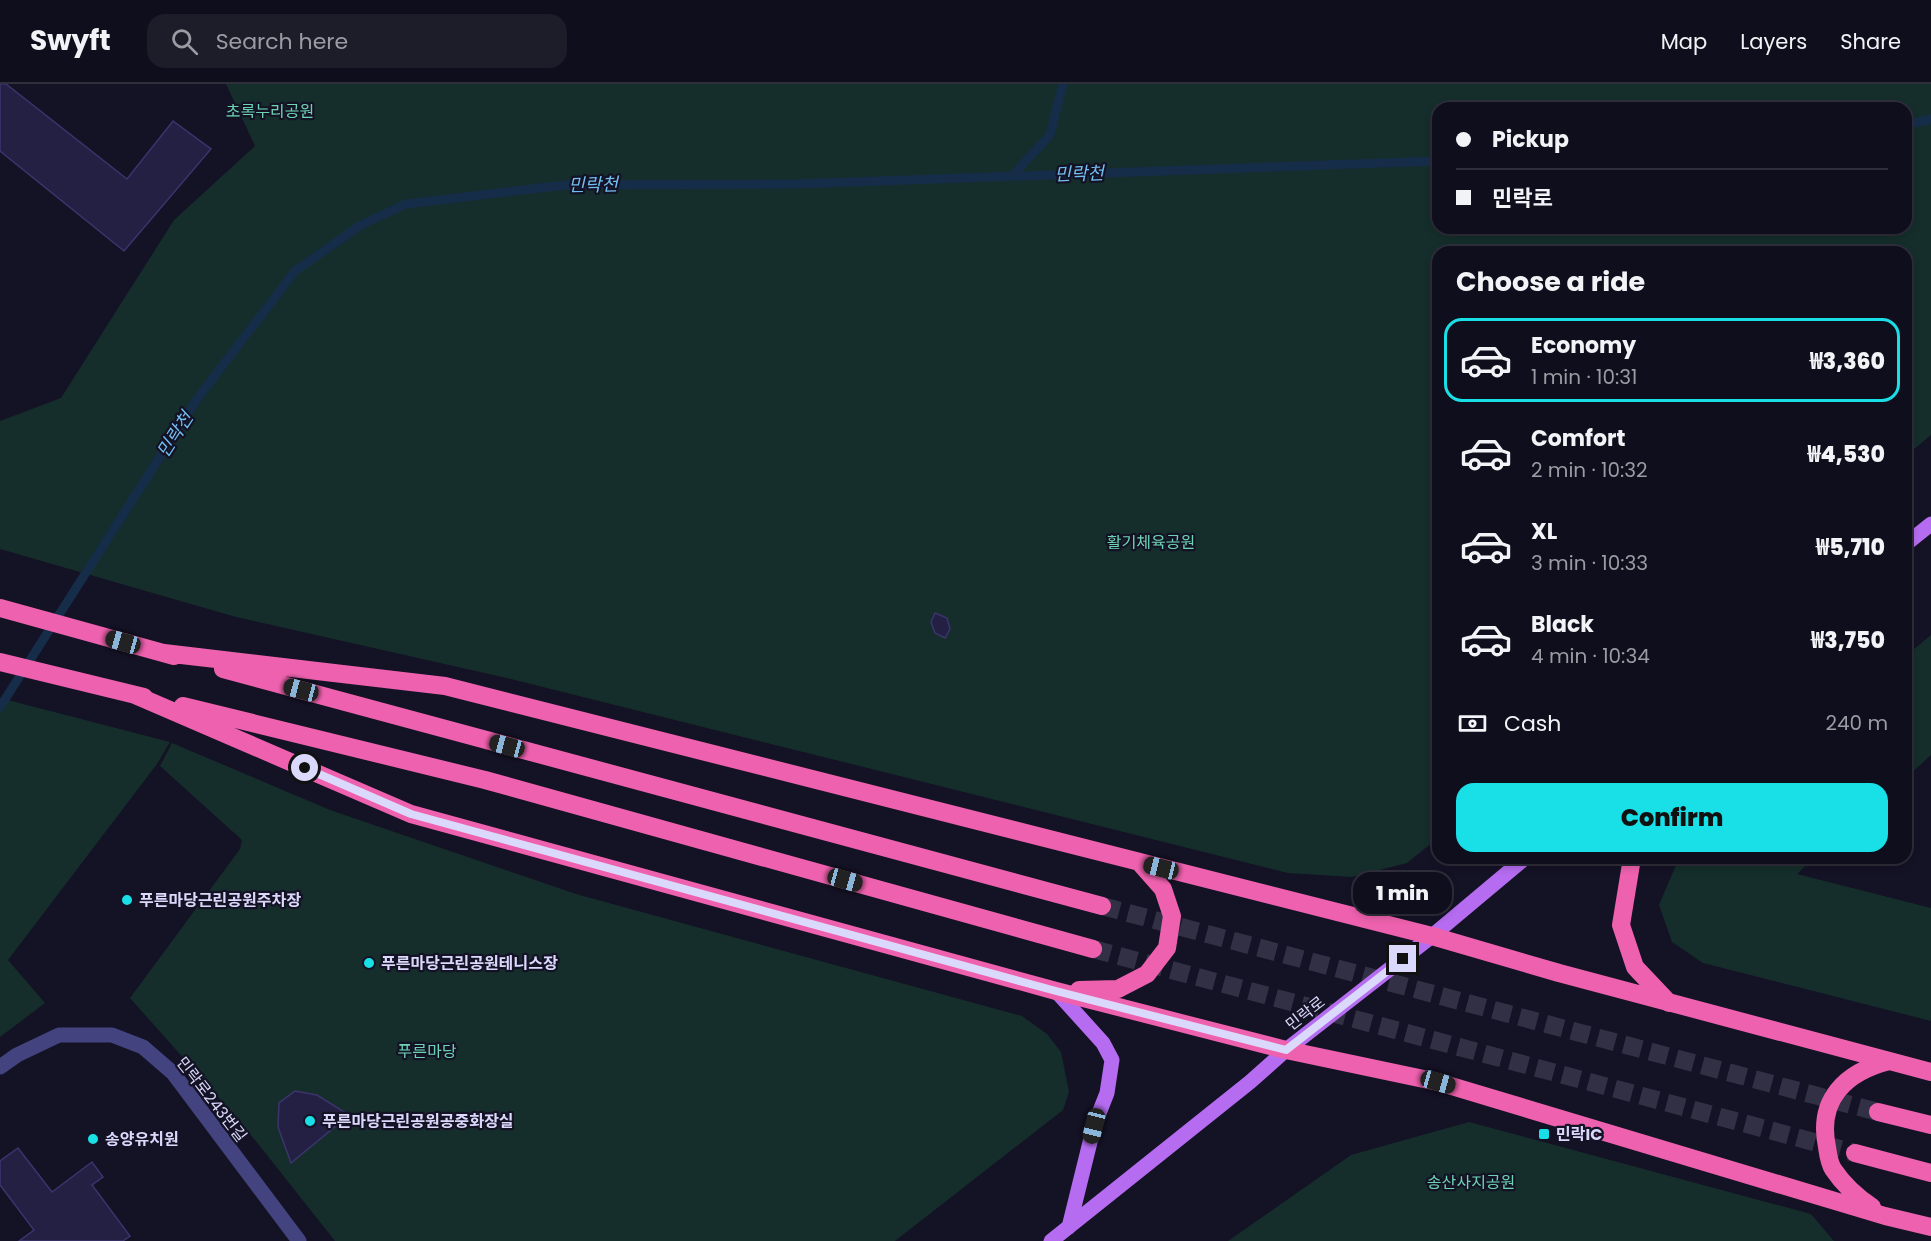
<!DOCTYPE html>
<meta charset="utf-8">
<style>
:root{--surface:#0f0e1c;--page:#1d1c29;--text:#f1f3f6;--muted:#9b9ca3;--line:#2f2e3b;--accent:#19e0e7}
body{margin:0;font-family:Poppins,"Noto Sans KR",sans-serif;background:var(--page);color:var(--text);height:100vh;display:flex;flex-direction:column;font-size:22px;white-space:nowrap}
*{box-sizing:border-box;margin:0}
p{font-size:20px;color:var(--muted)}
.icon{flex:none;width:33px;height:33px;fill:none;stroke:currentColor;stroke-width:2;stroke-linecap:round;stroke-linejoin:round}
.map{position:relative;flex:1;overflow:hidden}
.side{position:absolute;left:1432px;top:162px;width:480px;height:618px;display:flex;flex-direction:column;background:var(--surface);border-radius:18px;box-shadow:0 3px 9px #0003,0 0 0 2px var(--line)}
.side>*{flex:none}
.banner{position:absolute;left:1432px;top:18px;width:480px;height:132px;border-radius:18px;box-shadow:0 3px 9px #0003,0 0 0 2px var(--line);display:grid;align-content:center;height:132px;padding:0 24px;background:var(--surface)}
.end{position:absolute;width:27px;height:27px;margin:-14px;border:8px solid #dbd9fb;background:#111;box-shadow:0 0 0 3px #111}
.from{border-radius:50%}
.bubble{position:absolute;height:42px;border-radius:18px;background:var(--surface);box-shadow:0 3px 9px #0003,0 0 0 2px var(--line);font-size:20px;font-weight:800;line-height:42px;text-align:center}
.car{position:absolute;width:18px;height:36px;margin:-18px -9px;border-radius:8px;box-shadow:0 0 4px 2px #0007;background:linear-gradient(#222 24%,#8ab4d8 0 40%,#222 0 76%,#8ab4d8 0 86%,#222 0)}
.banner b{display:flex;align-items:center;gap:21px;height:57px;font-size:22px}
.banner b+b{border-top:2px solid var(--line)}
.banner i{width:15px;height:15px;background:var(--text)}
ul{padding:0;list-style:none}
li{display:flex;align-items:center;gap:18px;height:84px;margin:0 12px 9px;padding:0 12px;border:3px solid transparent;border-radius:18px}
li div{flex:1}
li b{display:block;font-size:22px}
li em{font-style:normal;font-weight:800}
li.active{border-color:var(--accent)}
li>.icon{width:54px;height:54px;stroke-width:1.5}
h2{padding:0 24px;font-size:27px;line-height:72px}
.pay{display:flex;align-items:center;gap:15px;height:66px;padding:0 24px;font-size:22px}
.pay p{margin-inline-start:auto}
.action{display:flex;gap:12px;margin-top:auto;padding:12px 24px}
.action a{flex:1;height:69px;border-radius:18px;background:var(--accent);color:#111;font-size:24px;font-weight:800;line-height:69px;text-align:center}
header{display:flex;align-items:center;gap:36px;box-sizing:border-box;height:84px;padding:0 30px;background:var(--surface);border-bottom:2px solid var(--line)}
header strong{font-size:28px}
nav{display:flex;gap:33px;margin-inline-start:auto;font-size:21px}
.search{width:420px;height:54px;background:var(--page);display:flex;align-items:center;gap:15px;box-sizing:border-box;padding:0 21px;border-radius:18px;color:var(--muted);font-size:22px}
.map>svg:first-child{display:block}
</style>
<header>
<strong>Swyft</strong>
<div class="search"><svg class="icon" aria-label="search" viewBox="0 0 24 24"><circle cx="10" cy="10" r="6"/><path d="M15 15l6 6"/></svg>Search here</div>
<nav><a>Map</a><a>Layers</a><a>Share</a></nav>
</header>
<div class="map">
<svg width="1931" height="1157" viewBox="0 0 1931 1157">
<rect width="100%" height="100%" fill="#141225"/>
<path fill="#152e2b" fill-rule="evenodd" d="M 226,0 L 1931,0 L 1931,351 L 1907,371 L 1906,168 L 1438,168 L 1438,754 L 1407,779 L 1352,793 L 1288,789 L 511,595 L 236,533 L 0,465 L 0,337 L 61,314 L 174,136 L 255,62 ZM 1438,24 L 1906,24 L 1906,144 L 1438,144 Z
M 1931,551 L 1931,671 L 1907,693 L 1907,571 Z
M 0,614 L 170,658 L 157,680 L 8,876 L 45,919 L 0,953 Z
M 172,659 L 330,726 L 576,810 L 1022,932 L 1047,950 L 1061,968 L 1069,1008 L 1063,1026 L 895,1157 L 335,1157 L 243,1041 L 130,914 L 240,765 L 242,756 L 160,682 Z
M 1679,774 L 1814,774 L 1797,790 L 1931,824 L 1931,937 L 1703,879 L 1672,858 L 1659,821 Z
M 1469,1038 L 1811,1130 L 1834,1157 L 1228,1157 L 1351,1071 Z"/>
<g fill="none" stroke-linecap="round" stroke-linejoin="round">
<path stroke="#162d4a" stroke-width="9" d="M 1906,41 L 1931,35
M 1012,92 L 1050,51 L 1063,0
M 0,623 L 197,315 L 295,187 L 361,141 L 406,120 L 565,101 L 797,100 L 1438,77"/>
</g>
<path fill="#242044" stroke="#3c346d" stroke-width="1.5" d="M 0,0 L 6,0 L 127,95 L 173,37 L 211,65 L 124,167 L 0,67 Z
M 935,529 L 947,534 L 950,545 L 945,554 L 935,549 L 931,538 Z
M 295,1007 L 317,1011 L 349,1031 L 291,1079 L 278,1043 L 279,1019 Z
M 18,1064 L 52,1108 L 92,1078 L 103,1093 L 92,1101 L 130,1152 L 123,1157 L 19,1157 L 34,1146 L 0,1101 L 0,1077 Z"/>
<g fill="none" stroke-linecap="round" stroke-linejoin="round">
<path stroke="#323045" stroke-width="18" stroke-dasharray="18 9" stroke-linecap="butt" d="M 1102,822 L 1878,1028
M 1093,865 L 1855,1069"/>
<path stroke="#42437f" stroke-width="15" d="M 0,983 L 17,971 L 59,951 L 112,951 L 143,963 L 173,989 L 299,1157"/>
<path stroke="#b56cf0" stroke-width="15" d="M 1906,460 L 1931,440
M 1056,907 L 1103,959 L 1112,976 L 1107,1009 L 1094,1042 L 1069,1143
M 1051,1157 L 1250,998 L 1286,966 L 1432,852 L 1525,774"/>
<path stroke="#ee61ae" stroke-width="18" d="M 0,524 L 174,572
M 164,569 L 445,602 L 1432,852 L 1559,889 L 1931,988
M 0,578 L 144,613
M 223,585 L 1102,822
M 135,611 L 411,730 L 1056,907 L 1286,966 L 1438,998 L 1885,1132 L 1931,1143
M 183,622 L 485,696 L 1093,865
M 1632,774 L 1621,841 L 1635,883 L 1669,919
M 1079,906 L 1118,905 L 1147,890 L 1167,864 L 1172,832 L 1163,805 L 1140,779
M 1878,1028 L 1931,1041
M 1855,1069 L 1931,1089
M 1872,1123 C 1857,1113 1843,1100 1833,1085 C 1829,1079 1828,1070 1827,1063 C 1817,1015 1846,988 1889,977"/>
</g>
<g fill="none" stroke-linecap="round" stroke-linejoin="round">
<path stroke="#dbd9fb" stroke-width="8" d="M 305,684 L 411,730 L 1056,907 L 1286,966 L 1403,875"/>
</g>
<g fill="#19e0e7" stroke="#141225" stroke-width="2">
<circle cx="127" cy="816" r="6"/>
<circle cx="369" cy="879" r="6"/>
<circle cx="310" cy="1037" r="6"/>
<rect x="1538" y="1044" width="12" height="12" rx="3"/>
<circle cx="93" cy="1055" r="6"/>
</g>
<g text-anchor="middle" stroke-width="4.5" stroke-linejoin="round" paint-order="stroke">
<g font-size="16" fill="#6cd4b3" stroke="#141225">
<text x="270" y="33">초록누리공원</text>
<text x="1151" y="464">활기체육공원</text>
<text x="427" y="973">푸른마당</text>
<text x="1471" y="1104">송산사지공원</text>
</g>
<g font-size="16" font-weight="bold" fill="#dbd9fb" stroke="#141225" text-anchor="start">
<text x="139" y="822">푸른마당근린공원주차장</text>
<text x="381" y="885">푸른마당근린공원테니스장</text>
<text x="322" y="1043">푸른마당근린공원공중화장실</text>
<text x="1556" y="1056">민락IC</text>
<text x="105" y="1061">송양유치원</text>
</g>
<g font-size="16" fill="#dbd9fb" stroke="#141225">
<text transform="translate(1305 929) rotate(-38)" y="6">민락로</text>
<text transform="translate(212 1015) rotate(52)" y="6">민락로243번길</text>
</g>
<g font-size="18" font-style="italic" fill="#72bef0" stroke="#141225">
<text transform="translate(1079 90) rotate(-2)" y="6">민락천</text>
<text transform="translate(593 101) rotate(-1)" y="6">민락천</text>
<text transform="translate(175 351) rotate(-57)" y="6">민락천</text>
</g>
</g>
</svg>
<i class="end from" style="left:305px;top:684px"></i>
<i class="end" style="left:1403px;top:875px"></i>
<div class="bubble" style="left:1353px;top:788px;width:99px">1 min</div>
<i class="car" style="left:123px;top:558px;rotate:286deg"></i>
<i class="car" style="left:301px;top:606px;rotate:285deg"></i>
<i class="car" style="left:507px;top:662px;rotate:285deg"></i>
<i class="car" style="left:1161px;top:784px;rotate:284deg"></i>
<i class="car" style="left:845px;top:796px;rotate:106deg"></i>
<i class="car" style="left:1438px;top:998px;rotate:106deg"></i>
<i class="car" style="left:1094px;top:1042px;rotate:194deg"></i>
<div class="banner">
<b><i class="from"></i>Pickup</b>
<b><i></i>민락로</b>
</div>
<section class="side">
<h2>Choose a ride</h2>
<ul>
<li class="active"><svg class="icon" aria-label="car" viewBox="0 0 24 24"><path d="M5 17H2v-5l4-1 3-4h7l3 4 3 1v5h-3M9 17h6M6 11h13"/><circle cx="7" cy="17" r="2"/><circle cx="17" cy="17" r="2"/></svg><div><b>Economy</b><p>1 min · 10:31</p></div><em>₩3,360</em></li>
<li><svg class="icon" aria-label="car" viewBox="0 0 24 24"><path d="M5 17H2v-5l4-1 3-4h7l3 4 3 1v5h-3M9 17h6M6 11h13"/><circle cx="7" cy="17" r="2"/><circle cx="17" cy="17" r="2"/></svg><div><b>Comfort</b><p>2 min · 10:32</p></div><em>₩4,530</em></li>
<li><svg class="icon" aria-label="car" viewBox="0 0 24 24"><path d="M5 17H2v-5l4-1 3-4h7l3 4 3 1v5h-3M9 17h6M6 11h13"/><circle cx="7" cy="17" r="2"/><circle cx="17" cy="17" r="2"/></svg><div><b>XL</b><p>3 min · 10:33</p></div><em>₩5,710</em></li>
<li><svg class="icon" aria-label="car" viewBox="0 0 24 24"><path d="M5 17H2v-5l4-1 3-4h7l3 4 3 1v5h-3M9 17h6M6 11h13"/><circle cx="7" cy="17" r="2"/><circle cx="17" cy="17" r="2"/></svg><div><b>Black</b><p>4 min · 10:34</p></div><em>₩3,750</em></li>
</ul>
<div class="pay"><svg class="icon" aria-label="cash" viewBox="0 0 24 24"><path d="M3 7h18v10H3z"/><circle cx="12" cy="12" r="2"/></svg>Cash<p>240 m</p></div>
<div class="action"><a>Confirm</a></div>
</section>
</div>
